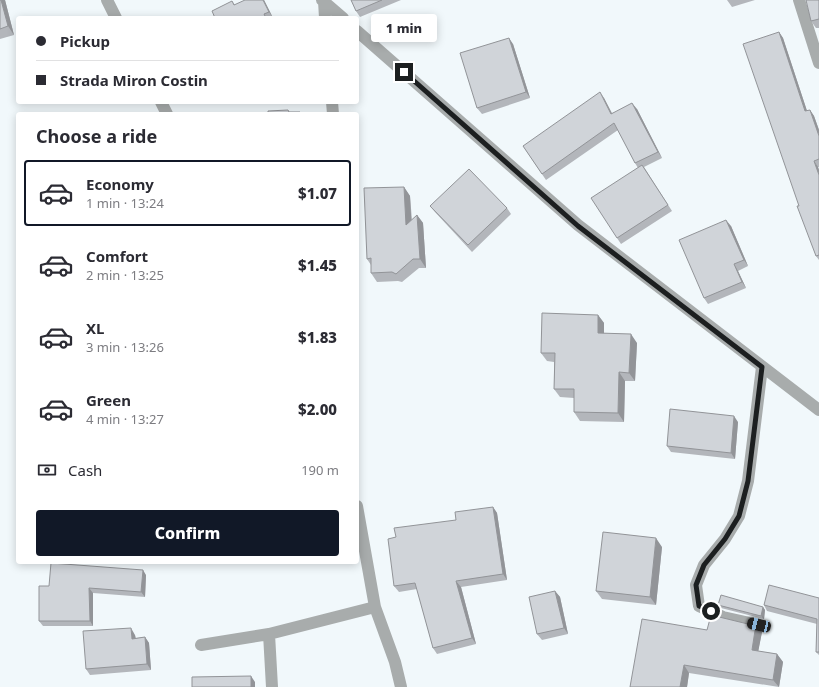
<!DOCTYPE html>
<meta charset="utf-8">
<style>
:root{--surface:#fff;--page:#f7f7f7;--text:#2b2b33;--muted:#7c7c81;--line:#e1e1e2;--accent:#111827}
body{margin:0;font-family:"Noto Sans",sans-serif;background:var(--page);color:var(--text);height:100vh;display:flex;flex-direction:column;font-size:15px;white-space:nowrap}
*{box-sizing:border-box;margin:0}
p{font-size:13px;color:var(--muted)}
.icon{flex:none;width:22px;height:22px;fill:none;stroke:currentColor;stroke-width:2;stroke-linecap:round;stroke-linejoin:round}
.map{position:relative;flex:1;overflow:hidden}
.drawer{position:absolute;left:16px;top:112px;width:343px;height:452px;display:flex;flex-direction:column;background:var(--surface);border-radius:4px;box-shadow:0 2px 10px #0003}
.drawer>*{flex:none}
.banner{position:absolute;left:16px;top:16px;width:343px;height:88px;border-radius:4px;box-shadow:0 2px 10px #0003;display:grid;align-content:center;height:88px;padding:0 20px;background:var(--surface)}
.end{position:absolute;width:18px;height:18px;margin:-9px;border:5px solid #1c1f20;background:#fff;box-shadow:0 0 0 2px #fff}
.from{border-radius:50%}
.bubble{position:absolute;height:28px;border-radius:4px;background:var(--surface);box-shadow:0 2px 10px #0003;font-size:13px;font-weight:800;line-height:28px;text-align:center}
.car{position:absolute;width:12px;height:24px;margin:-12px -6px;border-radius:5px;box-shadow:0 0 3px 1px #0007;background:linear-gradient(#222 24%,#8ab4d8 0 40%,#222 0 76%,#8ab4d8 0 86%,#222 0)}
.banner b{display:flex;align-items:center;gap:14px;height:38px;font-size:15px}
.banner b+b{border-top:1px solid var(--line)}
.banner i{width:10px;height:10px;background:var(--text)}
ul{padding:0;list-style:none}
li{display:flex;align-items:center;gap:12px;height:66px;margin:0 8px 6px;padding:0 12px;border:2px solid transparent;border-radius:4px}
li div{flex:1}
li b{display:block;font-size:15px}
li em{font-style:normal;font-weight:800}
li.selected{border-color:var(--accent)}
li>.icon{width:36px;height:36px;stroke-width:1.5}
h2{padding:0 20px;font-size:18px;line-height:48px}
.pay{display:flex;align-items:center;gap:10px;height:44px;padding:0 20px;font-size:15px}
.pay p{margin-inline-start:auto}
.primary-button{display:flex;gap:8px;margin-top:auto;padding:8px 20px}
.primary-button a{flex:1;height:46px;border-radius:4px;background:var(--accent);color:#fff;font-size:16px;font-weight:800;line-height:46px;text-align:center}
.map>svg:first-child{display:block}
</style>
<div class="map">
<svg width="819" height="687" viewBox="0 0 819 687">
<rect width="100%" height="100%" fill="#f1f8fb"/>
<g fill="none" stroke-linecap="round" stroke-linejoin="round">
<path stroke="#a8acac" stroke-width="12" d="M 107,0 L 116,18
M 322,0 L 343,18
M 799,0 L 819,63
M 324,1 L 325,18
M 357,31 L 578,225 L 819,410
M 161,102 L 167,114
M 332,102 L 333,114
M 357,506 L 375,607 L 395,662 L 401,687
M 759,625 L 723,617 L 699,606 L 696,585 L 704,565 L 725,539 L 739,516 L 748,481 L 762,367
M 201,645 L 269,634
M 272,687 L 269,634 L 375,607"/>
</g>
<path fill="#b3b6bb" d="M 0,0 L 5,0 L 14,35 L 0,39 Z
M 264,0 L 273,18 L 215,18 L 232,1 L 235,5 Z
M 351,0 L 401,0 L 360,17 L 356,11 Z
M 727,0 L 755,0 L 732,7 Z
M 819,0 L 819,28 L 816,28 L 811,21 Z
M 779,32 L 783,38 L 807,111 L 810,110 L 814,116 L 819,130 L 819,167 L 818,167 L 819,170 L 819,260 L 816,256 L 799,206 Z
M 513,44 L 530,98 L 482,114 L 477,108 Z
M 604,98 L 612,113 L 637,109 L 662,158 L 644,167 L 672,211 L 621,244 L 617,238 L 638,168 L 635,163 L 618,130 L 546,180 L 523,146 Z
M 404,187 L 410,196 L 412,220 L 417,215 L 423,223 L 426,268 L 419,268 L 402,282 L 398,281 L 377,282 L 371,273 L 371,265 L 367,259 Z
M 430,206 L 507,208 L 511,214 L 472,252 L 435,212 Z
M 731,226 L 748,266 L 738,271 L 746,288 L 708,304 L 704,298 Z
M 598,315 L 604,323 L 604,333 L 637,343 L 635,381 L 625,381 L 624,422 L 580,421 L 574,412 L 574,398 L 560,397 L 554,389 L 554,362 L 547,361 L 541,353 Z
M 738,422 L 735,459 L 671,452 L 667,446 Z
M 493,507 L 497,513 L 507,580 L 461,587 L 476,644 L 437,654 L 433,648 L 417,589 L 399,592 L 394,586 L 456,520 Z
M 662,547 L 656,605 L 602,599 L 596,591 Z
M 226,562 L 247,562 L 228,564 Z
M 146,575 L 145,597 L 93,593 L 93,626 L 43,626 L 39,621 L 49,586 Z
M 555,591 L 560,597 L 568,634 L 542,640 L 537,634 Z
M 819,598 L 819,655 L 816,652 L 817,624 L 767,611 L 764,605 Z
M 718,605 L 763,607 L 765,610 L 764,619 L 721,608 Z
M 707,630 L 762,632 L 758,651 L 777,654 L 783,662 L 779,687 L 689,673 L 687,687 L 630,687 Z
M 135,635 L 136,638 L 145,637 L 149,643 L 151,670 L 90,675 L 86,669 Z"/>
<path fill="#929498" d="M 1,0 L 5,0 L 14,35 L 8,26 Z
M 263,0 L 264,0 L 273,18 L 269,12 Z
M 779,32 L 783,38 L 809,117 L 805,111 Z
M 509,38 L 513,44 L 530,98 L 526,92 Z
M 600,92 L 604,98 L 615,120 L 611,114 Z
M 632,103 L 637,109 L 662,158 L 658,152 Z
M 810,110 L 814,116 L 819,130 L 819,136 Z
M 814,161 L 818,167 L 819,170 L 819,175 Z
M 404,187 L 410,196 L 412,234 L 406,225 Z
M 417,215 L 423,223 L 426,268 L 420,259 Z
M 726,220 L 731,226 L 748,266 L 744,260 Z
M 734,264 L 738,271 L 746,288 L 742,282 Z
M 598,315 L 604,323 L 604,342 L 598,333 Z
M 631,334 L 637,343 L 635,381 L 629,373 Z
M 619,372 L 625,381 L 624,422 L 618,413 Z
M 734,416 L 738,422 L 735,459 L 731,453 Z
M 493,507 L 497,513 L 507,580 L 503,574 Z
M 656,538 L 662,547 L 656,605 L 650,597 Z
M 143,570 L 146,575 L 145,597 L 141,592 Z
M 456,581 L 461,587 L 476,644 L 472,638 Z
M 89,588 L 93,593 L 93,626 L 90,621 Z
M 555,591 L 560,597 L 568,634 L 564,628 Z
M 763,607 L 765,610 L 764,619 L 761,616 Z
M 756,624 L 762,632 L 757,658 L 752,650 Z
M 131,628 L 135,635 L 136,645 L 132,639 Z
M 145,637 L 149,643 L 151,670 L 147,664 Z
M 777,654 L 783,662 L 779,687 L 773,680 Z
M 684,665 L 689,673 L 687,687 L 680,687 Z
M 251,676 L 255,682 L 255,687 L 251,687 Z"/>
<path fill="#d0d4d9" stroke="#929498" d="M 0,0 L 1,0 L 8,26 L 0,29 Z
M 245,0 L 263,0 L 269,12 L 264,14 L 266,18 L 215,18 L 212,11 L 232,1 L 234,5 Z
M 351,0 L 382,0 L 356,11 Z
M 806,0 L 819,0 L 819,19 L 811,21 Z
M 779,32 L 805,111 L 810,110 L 819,136 L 819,159 L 814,161 L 819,175 L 819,255 L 816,256 L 797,206 L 799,206 L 743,44 Z
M 509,38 L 526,92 L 477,108 L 460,53 Z
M 600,92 L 611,114 L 632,103 L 658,152 L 635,163 L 614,123 L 542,174 L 523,146 Z
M 288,110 L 289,112 L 300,112 L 301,114 L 268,114 L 268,111 Z
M 642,165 L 668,205 L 617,238 L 591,198 Z
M 469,169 L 507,208 L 468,245 L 430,206 Z
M 404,187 L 406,225 L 417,215 L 420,259 L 413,259 L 396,274 L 392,272 L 371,273 L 371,258 L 367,259 L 364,188 Z
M 726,220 L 744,260 L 734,264 L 742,282 L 704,298 L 679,240 Z
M 542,313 L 598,315 L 598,333 L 631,334 L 629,373 L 619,372 L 618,413 L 574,412 L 574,389 L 554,389 L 555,353 L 541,353 Z
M 670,409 L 734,416 L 731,453 L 667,446 Z
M 493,507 L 503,574 L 456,581 L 472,638 L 433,648 L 415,583 L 394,586 L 388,539 L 396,537 L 394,528 L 456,520 L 455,512 Z
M 603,532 L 656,538 L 650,597 L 596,591 Z
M 51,563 L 143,570 L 141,592 L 89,588 L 90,621 L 39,621 L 39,586 L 49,586 Z
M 769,585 L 819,598 L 819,652 L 816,652 L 817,619 L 764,605 Z
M 555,591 L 564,628 L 537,634 L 529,597 Z
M 721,595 L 763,607 L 761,616 L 718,605 Z
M 711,615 L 752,625 L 756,624 L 752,650 L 777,654 L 773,680 L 684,665 L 680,687 L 630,687 L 642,619 L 707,630 Z
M 131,628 L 132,639 L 145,637 L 147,664 L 86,669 L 83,631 Z
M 251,676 L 251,687 L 192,687 L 192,677 Z"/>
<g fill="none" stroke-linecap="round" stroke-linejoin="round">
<path stroke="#1c1f20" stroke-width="5" d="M 404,72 L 578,226 L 762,367 L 748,481 L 739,516 L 725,539 L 704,565 L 696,585 L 699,606 L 711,611"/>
</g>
</svg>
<i class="end from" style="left:711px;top:611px"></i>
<i class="end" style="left:404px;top:72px"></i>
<div class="bubble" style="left:371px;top:14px;width:66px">1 min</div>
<i class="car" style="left:759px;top:625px;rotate:283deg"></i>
<div class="banner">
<b><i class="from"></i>Pickup</b>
<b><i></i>Strada Miron Costin</b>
</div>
<section class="drawer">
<h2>Choose a ride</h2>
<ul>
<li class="selected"><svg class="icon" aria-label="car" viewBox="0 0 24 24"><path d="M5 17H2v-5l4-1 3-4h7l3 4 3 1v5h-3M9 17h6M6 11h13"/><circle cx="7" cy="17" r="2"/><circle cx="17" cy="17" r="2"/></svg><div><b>Economy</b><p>1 min · 13:24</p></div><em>$1.07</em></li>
<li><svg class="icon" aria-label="car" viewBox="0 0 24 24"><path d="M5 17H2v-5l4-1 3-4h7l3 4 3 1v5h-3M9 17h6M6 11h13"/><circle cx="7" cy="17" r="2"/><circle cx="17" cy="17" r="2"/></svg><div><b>Comfort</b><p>2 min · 13:25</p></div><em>$1.45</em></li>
<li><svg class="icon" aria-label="car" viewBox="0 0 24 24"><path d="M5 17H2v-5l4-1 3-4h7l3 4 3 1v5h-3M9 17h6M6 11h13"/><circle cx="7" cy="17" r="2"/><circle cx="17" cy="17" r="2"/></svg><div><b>XL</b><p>3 min · 13:26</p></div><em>$1.83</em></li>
<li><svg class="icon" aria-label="car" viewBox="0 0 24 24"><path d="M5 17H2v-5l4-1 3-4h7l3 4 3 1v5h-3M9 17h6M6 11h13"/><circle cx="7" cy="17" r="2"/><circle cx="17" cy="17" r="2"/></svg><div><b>Green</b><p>4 min · 13:27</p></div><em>$2.00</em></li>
</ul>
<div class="pay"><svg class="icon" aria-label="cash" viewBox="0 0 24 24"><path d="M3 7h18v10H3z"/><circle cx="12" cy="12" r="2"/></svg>Cash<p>190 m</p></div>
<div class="primary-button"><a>Confirm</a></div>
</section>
</div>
